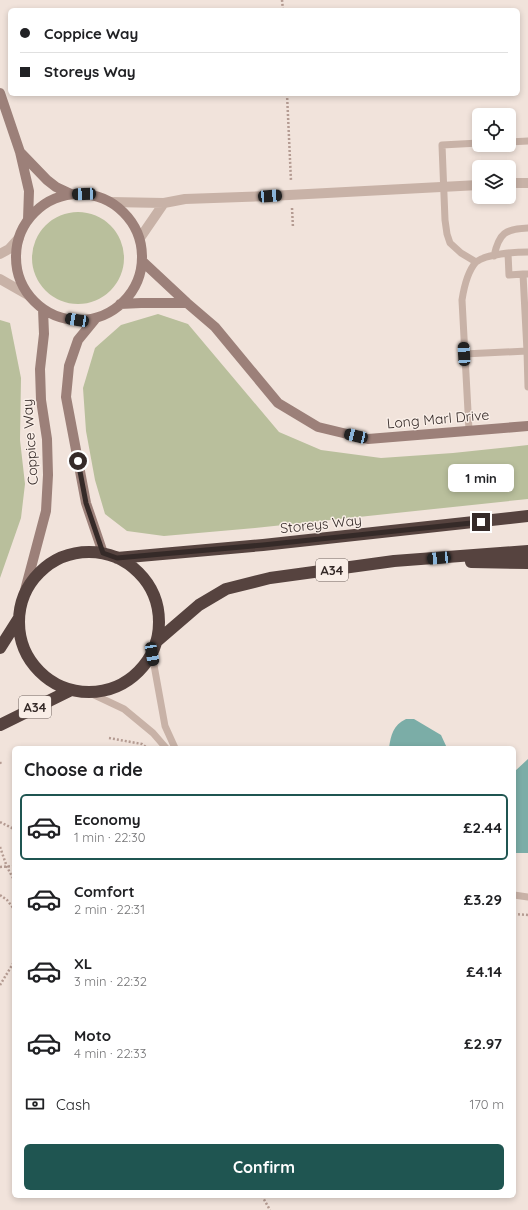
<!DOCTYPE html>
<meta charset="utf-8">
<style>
:root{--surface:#fff;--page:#f6f6f6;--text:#202124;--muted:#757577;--line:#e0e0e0;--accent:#1f5551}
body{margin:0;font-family:Quicksand,sans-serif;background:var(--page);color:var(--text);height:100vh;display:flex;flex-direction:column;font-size:15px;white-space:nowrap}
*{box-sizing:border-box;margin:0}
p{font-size:13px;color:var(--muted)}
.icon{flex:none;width:22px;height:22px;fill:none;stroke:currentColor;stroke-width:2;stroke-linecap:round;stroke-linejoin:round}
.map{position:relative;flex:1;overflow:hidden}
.drawer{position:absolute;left:12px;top:746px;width:504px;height:452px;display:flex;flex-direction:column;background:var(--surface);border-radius:6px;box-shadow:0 2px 6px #0003}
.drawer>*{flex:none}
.guide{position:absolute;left:8px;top:8px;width:512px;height:88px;border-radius:6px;box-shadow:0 2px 6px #0003;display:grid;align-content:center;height:88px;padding:0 12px;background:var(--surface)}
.buttons{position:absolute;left:472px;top:108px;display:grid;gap:8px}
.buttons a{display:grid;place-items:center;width:44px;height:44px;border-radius:6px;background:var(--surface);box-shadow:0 2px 6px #0003;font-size:20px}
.end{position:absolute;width:18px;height:18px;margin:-9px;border:5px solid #352a28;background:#fff;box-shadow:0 0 0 2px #fff}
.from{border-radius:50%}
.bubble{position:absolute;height:28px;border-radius:6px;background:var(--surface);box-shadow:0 2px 6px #0003;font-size:13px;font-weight:800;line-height:28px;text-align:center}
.car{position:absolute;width:12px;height:24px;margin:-12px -6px;border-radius:5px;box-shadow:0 0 3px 1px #0007;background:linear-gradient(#222 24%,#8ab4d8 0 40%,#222 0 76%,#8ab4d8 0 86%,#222 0)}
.guide b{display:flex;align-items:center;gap:14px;height:38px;font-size:15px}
.guide b+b{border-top:1px solid var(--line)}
.guide i{width:10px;height:10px;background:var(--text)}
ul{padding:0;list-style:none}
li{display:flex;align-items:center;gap:12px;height:66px;margin:0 8px 6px;padding:0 4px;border:2px solid transparent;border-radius:6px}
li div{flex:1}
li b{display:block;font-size:15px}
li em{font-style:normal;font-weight:800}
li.active{border-color:var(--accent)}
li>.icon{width:36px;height:36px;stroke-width:1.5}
h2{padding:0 12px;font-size:18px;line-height:48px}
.pay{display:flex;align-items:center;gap:10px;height:44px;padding:0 12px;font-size:15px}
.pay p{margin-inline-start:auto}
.action{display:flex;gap:8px;margin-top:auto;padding:8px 12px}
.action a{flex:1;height:46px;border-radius:6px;background:var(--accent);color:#fff;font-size:16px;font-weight:800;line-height:46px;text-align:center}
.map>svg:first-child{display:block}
</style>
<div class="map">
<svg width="528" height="1210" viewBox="0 0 528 1210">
<rect width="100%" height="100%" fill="#f1e3db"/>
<path fill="#b9bf9c" d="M32 258a46 46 0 1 1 92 0a46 46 0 1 1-92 0Z
M 158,314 L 188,324 L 279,432 L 321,450 L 381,458 L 453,453 L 528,445 L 528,499 L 255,528 L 164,536 L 127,531 L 105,514 L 95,480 L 86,431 L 83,388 L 95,348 L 121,325 Z
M 0,320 L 10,323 L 21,378 L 20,440 L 25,484 L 21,518 L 0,578 Z"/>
<path fill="#7bada7" d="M 406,719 L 414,719 L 441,735 L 447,748 L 389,748 C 391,735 393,725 406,719 Z
M 528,759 L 528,853 L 514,853 L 514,772 Z"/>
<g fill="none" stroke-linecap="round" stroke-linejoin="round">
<path stroke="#b49b92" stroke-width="2.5" stroke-dasharray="2 2" stroke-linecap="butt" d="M 282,0 L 283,10
M 287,94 L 291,181
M 292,208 L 293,228
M 109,738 L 142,744 L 147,748
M 0,762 L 1,764 L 0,764
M 0,822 L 14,829
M 0,847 L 7,867 L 14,880
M 0,867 L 14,866
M 0,895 L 7,900 L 14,909
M 514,914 L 528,915
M 0,985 L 14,962
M 262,1196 L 270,1210"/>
<path stroke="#c8b2a7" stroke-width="7" d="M 509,142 L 528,141
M 508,253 L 509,275 L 523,274
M 494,256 C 499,233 505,229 528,228
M 476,262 L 461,253 L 450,243 L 447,234 L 445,220 L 442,145 L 479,143
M 527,351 L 523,274 L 528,274
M 464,354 L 527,351 L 528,387
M 469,430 L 462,300 C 464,287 467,272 476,262 C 486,254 515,252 528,252
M 152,654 L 165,726 L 175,748
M 88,692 L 124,709 L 153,733 L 166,748
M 514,895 L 528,897"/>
<path stroke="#c8b2a7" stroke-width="10" d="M 509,183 L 528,183
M 110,202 L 164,203 L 185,199 L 270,196 L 479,185
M 140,238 L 164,203
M 0,254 L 9,249 L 19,238
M 0,279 L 28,295"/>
<path stroke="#9c8079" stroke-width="10" d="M 0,93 L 20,152 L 29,191 L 28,220
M 20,152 L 47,180 L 56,187 L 71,194
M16 257a63 63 0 1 1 126 0a63 63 0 1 1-126 0Z
M 142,261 L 187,303 L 215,327 L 278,403 L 318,427 L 368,439 L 528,426
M 120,304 L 141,303 L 187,303
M 96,318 L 78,340 L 69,366 L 66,397 L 86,503 L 103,553
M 24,594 L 46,511 L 48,475 L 47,439 L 41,400 L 40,369 L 44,334 L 43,309"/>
<path stroke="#56433f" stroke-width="12" d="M19 622a70 70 0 1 1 140 0a70 70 0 1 1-140 0Z
M 117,558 L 263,545 L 528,516
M 471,562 L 528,563
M 156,642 L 199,605 L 226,589 L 270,578 L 394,561 L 528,551
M 0,648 L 19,618
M 0,725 L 71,690"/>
</g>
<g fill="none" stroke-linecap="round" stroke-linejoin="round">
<path stroke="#352a28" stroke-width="5" d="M 78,461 L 86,503 L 103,553 L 117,558 L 263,545 L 481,522"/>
</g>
<g text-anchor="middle" stroke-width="3" stroke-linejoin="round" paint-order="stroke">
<g fill="#f9eee7" stroke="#706561" stroke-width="1">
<rect x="316" y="559" width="32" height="22" rx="3"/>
<rect x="19" y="696" width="32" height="22" rx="3"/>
</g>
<g font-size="13" font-weight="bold" fill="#352a28">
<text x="332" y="575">A34</text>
<text x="35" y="712">A34</text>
</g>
<g font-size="14" fill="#352a28" stroke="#f9eee7">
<text transform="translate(438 419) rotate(-5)" y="5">Long Marl Drive</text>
<text transform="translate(30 442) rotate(-94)" y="5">Coppice Way</text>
<text transform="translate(321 524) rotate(-6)" y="5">Storeys Way</text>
</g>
</g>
</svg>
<div class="buttons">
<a><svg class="icon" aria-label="locate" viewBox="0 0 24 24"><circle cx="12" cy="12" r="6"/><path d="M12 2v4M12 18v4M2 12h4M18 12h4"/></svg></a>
<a><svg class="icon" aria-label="layers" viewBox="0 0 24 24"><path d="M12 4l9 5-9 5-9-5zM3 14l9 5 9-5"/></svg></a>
</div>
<i class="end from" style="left:78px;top:461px"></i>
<i class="end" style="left:481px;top:522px"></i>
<div class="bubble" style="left:448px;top:464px;width:66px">1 min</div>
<i class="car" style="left:84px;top:194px;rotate:268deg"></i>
<i class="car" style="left:270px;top:196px;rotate:86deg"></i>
<i class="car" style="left:77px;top:320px;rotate:280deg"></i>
<i class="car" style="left:464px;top:354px;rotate:357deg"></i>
<i class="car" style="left:356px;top:436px;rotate:283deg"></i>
<i class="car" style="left:439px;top:558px;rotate:265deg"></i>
<i class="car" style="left:152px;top:654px;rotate:170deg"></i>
<div class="guide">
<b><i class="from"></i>Coppice Way</b>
<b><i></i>Storeys Way</b>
</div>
<section class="drawer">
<h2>Choose a ride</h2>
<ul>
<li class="active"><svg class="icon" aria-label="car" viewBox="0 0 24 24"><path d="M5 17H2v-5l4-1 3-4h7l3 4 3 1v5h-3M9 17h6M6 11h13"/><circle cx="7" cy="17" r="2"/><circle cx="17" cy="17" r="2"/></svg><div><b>Economy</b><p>1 min · 22:30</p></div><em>£2.44</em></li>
<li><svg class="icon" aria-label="car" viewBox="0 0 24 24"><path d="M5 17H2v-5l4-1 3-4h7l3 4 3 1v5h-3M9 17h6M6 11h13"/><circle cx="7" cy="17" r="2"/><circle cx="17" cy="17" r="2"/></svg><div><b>Comfort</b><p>2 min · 22:31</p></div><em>£3.29</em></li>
<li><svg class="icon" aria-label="car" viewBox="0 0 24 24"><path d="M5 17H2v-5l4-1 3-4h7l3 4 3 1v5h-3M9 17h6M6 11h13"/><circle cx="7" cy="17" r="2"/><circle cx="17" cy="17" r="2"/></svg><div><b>XL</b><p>3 min · 22:32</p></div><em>£4.14</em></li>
<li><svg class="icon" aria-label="car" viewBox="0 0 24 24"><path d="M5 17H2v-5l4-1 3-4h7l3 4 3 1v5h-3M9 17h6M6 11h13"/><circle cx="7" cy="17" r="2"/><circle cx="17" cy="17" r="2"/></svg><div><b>Moto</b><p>4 min · 22:33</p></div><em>£2.97</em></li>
</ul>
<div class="pay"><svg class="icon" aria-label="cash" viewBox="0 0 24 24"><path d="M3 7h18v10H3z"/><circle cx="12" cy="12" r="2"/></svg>Cash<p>170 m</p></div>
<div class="action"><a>Confirm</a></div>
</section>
</div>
